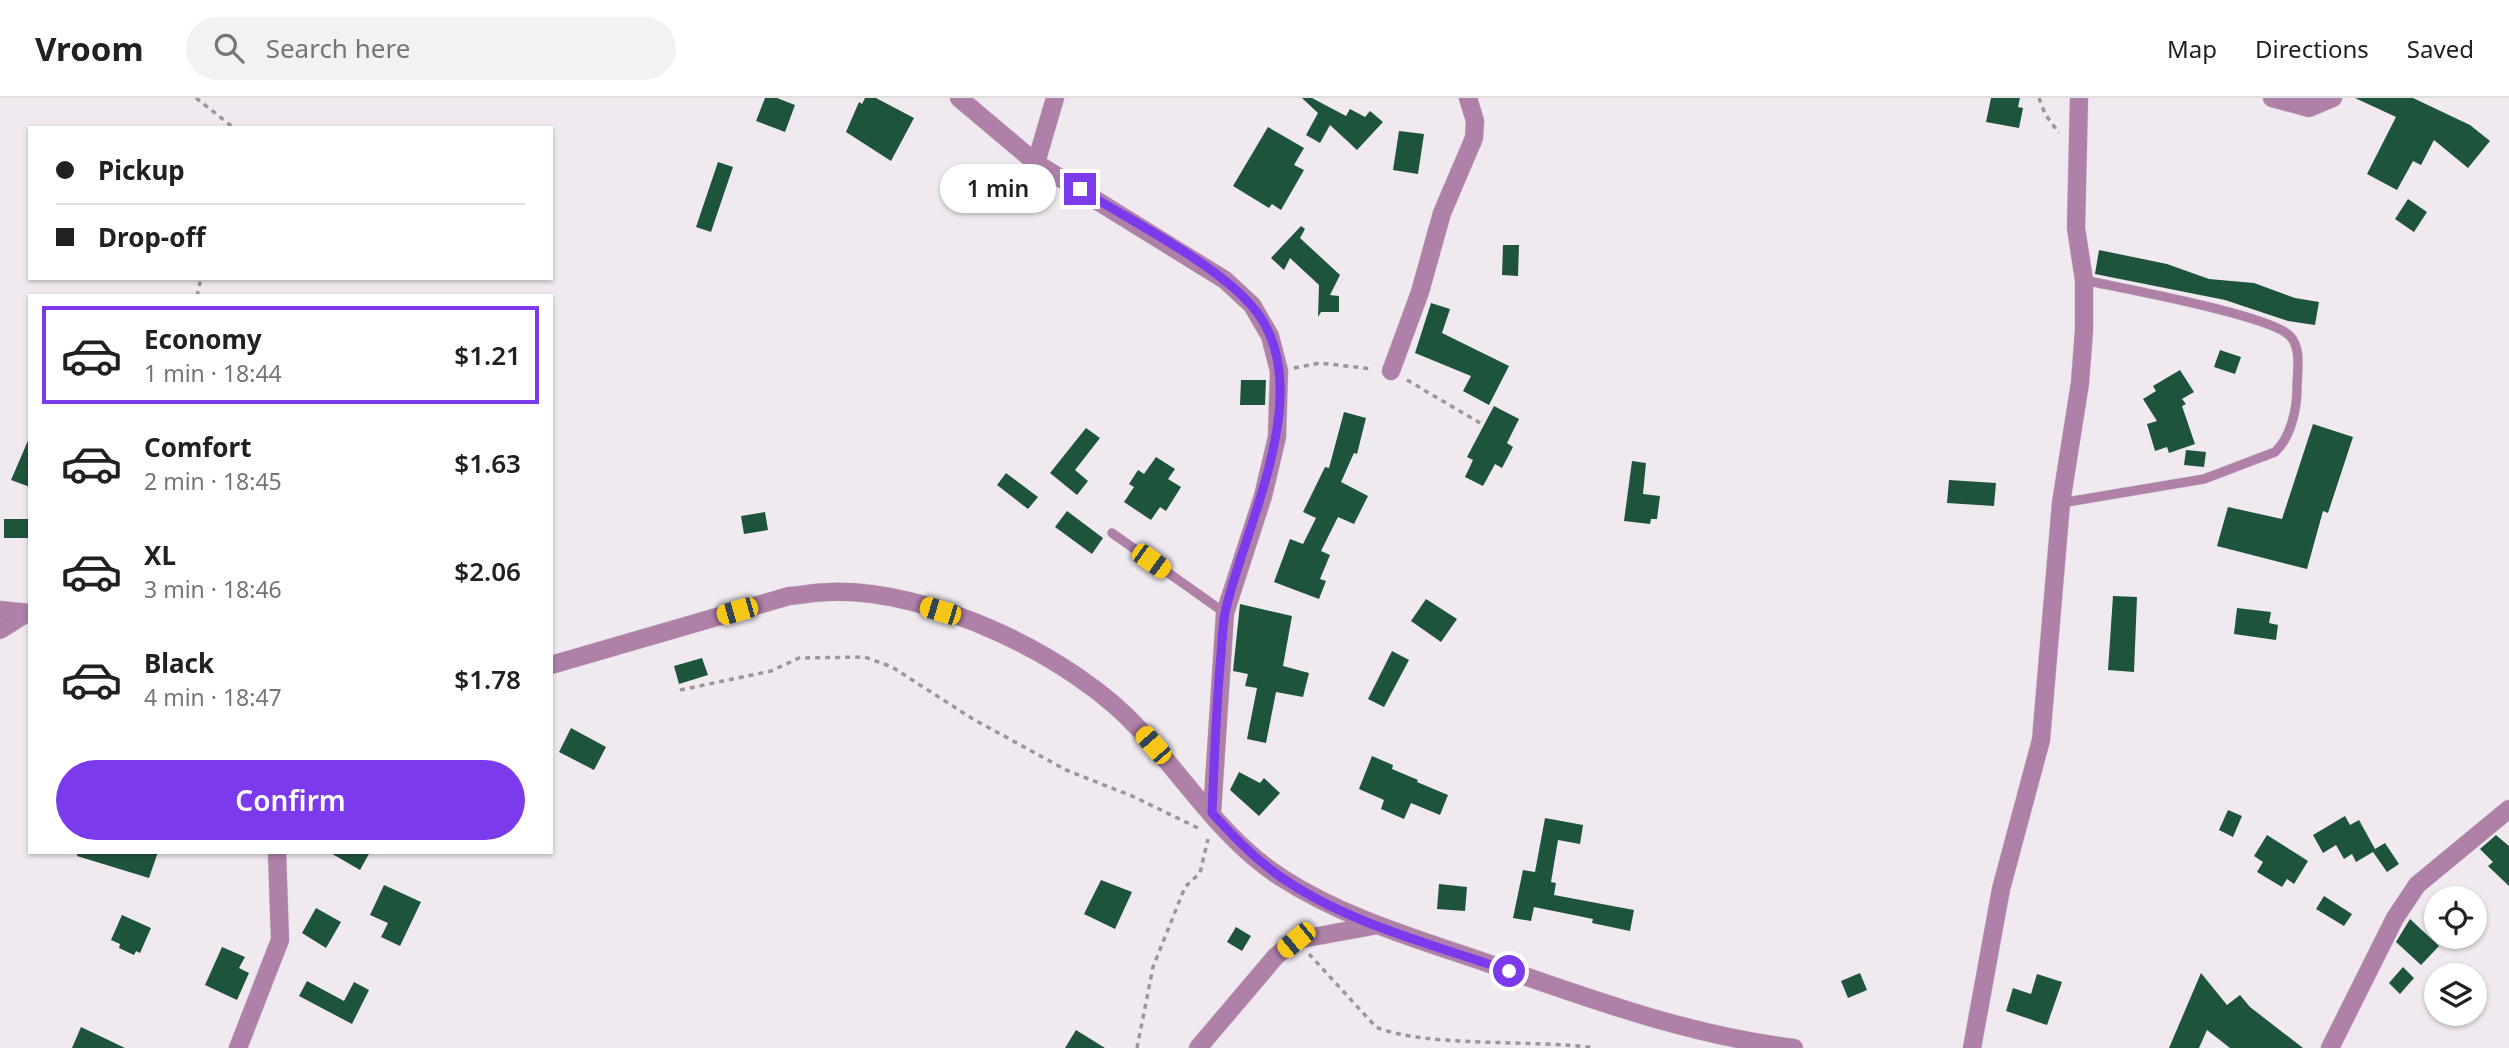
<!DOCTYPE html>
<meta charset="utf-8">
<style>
:root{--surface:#fff;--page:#f2f2f2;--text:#202124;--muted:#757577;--line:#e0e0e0;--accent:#7c3aed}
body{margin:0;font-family:"Noto Sans",sans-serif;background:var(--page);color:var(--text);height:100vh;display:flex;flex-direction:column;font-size:26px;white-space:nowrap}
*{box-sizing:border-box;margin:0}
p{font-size:23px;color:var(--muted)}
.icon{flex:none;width:38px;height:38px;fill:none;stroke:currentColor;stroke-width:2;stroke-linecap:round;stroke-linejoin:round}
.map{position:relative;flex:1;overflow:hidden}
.panel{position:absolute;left:28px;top:196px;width:525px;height:560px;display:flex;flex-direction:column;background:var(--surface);border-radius:0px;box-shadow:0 2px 5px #0004}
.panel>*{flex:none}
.banner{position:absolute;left:28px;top:28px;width:525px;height:154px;border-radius:0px;box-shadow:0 2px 5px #0004;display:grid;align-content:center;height:154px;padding:0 28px;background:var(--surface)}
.buttons{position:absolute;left:2424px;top:788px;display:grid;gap:14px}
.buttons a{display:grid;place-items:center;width:63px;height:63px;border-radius:50%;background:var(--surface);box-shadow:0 2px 5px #0004;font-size:35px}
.end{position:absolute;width:32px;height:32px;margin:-16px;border:9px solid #7c3aed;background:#fff;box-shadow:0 0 0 4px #fff}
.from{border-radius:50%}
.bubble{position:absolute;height:49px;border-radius:24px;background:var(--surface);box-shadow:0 2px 5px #0004;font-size:23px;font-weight:600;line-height:49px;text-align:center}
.car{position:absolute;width:21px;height:42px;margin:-21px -10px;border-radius:9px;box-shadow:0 0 5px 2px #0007;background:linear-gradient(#f5c518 24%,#345 0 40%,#f5c518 0 76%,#345 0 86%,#f5c518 0)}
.banner b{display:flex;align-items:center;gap:24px;height:66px;font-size:26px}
.banner b+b{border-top:2px solid var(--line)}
.banner i{width:18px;height:18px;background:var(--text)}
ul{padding:12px 0 0;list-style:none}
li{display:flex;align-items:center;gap:21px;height:98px;margin:0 14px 10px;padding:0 14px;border:4px solid transparent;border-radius:0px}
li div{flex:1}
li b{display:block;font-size:26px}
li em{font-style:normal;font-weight:600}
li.current{border-color:var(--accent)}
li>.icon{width:63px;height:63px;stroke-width:1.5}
.cta{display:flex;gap:14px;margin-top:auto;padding:14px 28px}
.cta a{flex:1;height:80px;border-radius:42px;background:var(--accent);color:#fff;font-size:28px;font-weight:600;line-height:80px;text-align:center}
header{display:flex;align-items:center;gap:42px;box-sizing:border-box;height:98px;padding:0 35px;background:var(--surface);border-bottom:2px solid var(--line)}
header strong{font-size:33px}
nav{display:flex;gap:38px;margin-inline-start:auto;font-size:24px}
.search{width:490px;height:63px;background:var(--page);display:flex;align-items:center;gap:18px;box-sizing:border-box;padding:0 24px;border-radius:38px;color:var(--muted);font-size:26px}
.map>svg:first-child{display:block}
</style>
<header>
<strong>Vroom</strong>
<div class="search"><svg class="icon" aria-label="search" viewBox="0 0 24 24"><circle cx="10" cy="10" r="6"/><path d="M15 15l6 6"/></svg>Search here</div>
<nav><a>Map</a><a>Directions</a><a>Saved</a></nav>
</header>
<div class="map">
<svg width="2509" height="950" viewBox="0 0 2509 950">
<rect width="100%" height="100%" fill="#f0e9ef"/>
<path fill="#1f543c" d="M 765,0 L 777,0 L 795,7 L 785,34 L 756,23 Z
M 865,0 L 876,0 L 914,20 L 891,63 L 846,34 L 859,4 L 862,6 Z
M 1302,0 L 1312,0 L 1346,18 L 1350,11 L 1365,19 L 1370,13 L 1383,24 L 1357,52 L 1330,27 L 1320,45 L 1306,37 L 1318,15 Z
M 1991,0 L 2020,0 L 2018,9 L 2023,10 L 2019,30 L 1986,24 Z
M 2355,0 L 2413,0 L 2470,27 L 2490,43 L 2468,70 L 2434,42 L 2421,67 L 2413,63 L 2397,92 L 2367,76 L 2396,19 Z
M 1268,29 L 1304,50 L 1294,67 L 1304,72 L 1281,112 L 1272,106 L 1269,110 L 1233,88 Z
M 1399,33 L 1424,36 L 1418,76 L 1393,72 Z
M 718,64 L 733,69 L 711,134 L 696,129 Z
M 2408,101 L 2427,114 L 2414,134 L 2395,121 Z
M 1301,128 L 1305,131 L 1300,140 L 1340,177 L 1330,197 L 1339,198 L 1339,214 L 1321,214 L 1318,219 L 1319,187 L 1290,160 L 1284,172 L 1271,160 Z
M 1503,147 L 1519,147 L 1518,178 L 1502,177 Z
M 2099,152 L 2167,166 L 2209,181 L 2254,185 L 2295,200 L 2319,204 L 2315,227 L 2288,223 L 2225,202 L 2095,176 Z
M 1431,205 L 1450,211 L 1442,235 L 1509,268 L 1489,307 L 1463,293 L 1471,278 L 1415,255 Z
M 2220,252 L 2241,259 L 2235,276 L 2214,269 Z
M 2180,272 L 2194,294 L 2182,301 L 2186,306 L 2182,308 L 2195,346 L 2169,355 L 2167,349 L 2155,353 L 2147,326 L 2157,323 L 2143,301 L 2156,293 L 2153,288 Z
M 1241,282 L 1266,282 L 1265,307 L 1240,307 Z
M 1494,308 L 1519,321 L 1507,345 L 1513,349 L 1502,370 L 1495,366 L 1483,388 L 1465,379 L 1473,362 L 1467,359 Z
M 1344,314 L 1366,320 L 1357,356 L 1354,355 L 1341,384 L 1368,398 L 1354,426 L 1338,419 L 1321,453 L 1330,457 L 1320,481 L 1326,483 L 1319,501 L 1274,484 L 1290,441 L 1303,446 L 1316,420 L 1303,414 L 1325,369 L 1329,370 Z
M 2313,326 L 2353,339 L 2328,415 L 2323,413 L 2307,471 L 2217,448 L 2228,409 L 2282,421 Z
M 1086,330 L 1100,340 L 1075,372 L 1088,383 L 1077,397 L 1050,375 Z
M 30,338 L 30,389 L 11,382 Z
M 2186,352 L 2206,354 L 2204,369 L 2184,367 Z
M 1156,359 L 1175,371 L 1168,381 L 1181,389 L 1166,413 L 1160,409 L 1151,422 L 1124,404 L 1134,389 L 1129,386 L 1138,372 L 1144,376 Z
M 1632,363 L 1646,365 L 1643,396 L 1660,398 L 1657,421 L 1651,421 L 1650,426 L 1624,423 Z
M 1006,375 L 1038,399 L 1028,411 L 997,387 Z
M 1949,382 L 1996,385 L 1994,408 L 1947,405 Z
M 1067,413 L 1103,440 L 1092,456 L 1055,429 Z
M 765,414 L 768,432 L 744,436 L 741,418 Z
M 4,421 L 30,421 L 30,440 L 4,440 Z
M 2113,498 L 2137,499 L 2134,574 L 2108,572 Z
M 1426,501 L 1457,521 L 1441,544 L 1411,523 Z
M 1240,506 L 1292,518 L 1283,568 L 1309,575 L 1303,599 L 1276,594 L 1266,645 L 1247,641 L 1257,590 L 1245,588 L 1248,576 L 1233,573 Z
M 2237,510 L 2271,514 L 2269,525 L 2278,527 L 2276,542 L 2234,536 Z
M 1392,553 L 1409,562 L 1384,609 L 1368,601 Z
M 702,560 L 708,577 L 679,586 L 674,568 Z
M 571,630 L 606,649 L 594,672 L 559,654 Z
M 1372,658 L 1393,667 L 1392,671 L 1418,682 L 1417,684 L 1448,697 L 1440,717 L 1411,705 L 1404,721 L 1381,711 L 1384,702 L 1359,691 Z
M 1239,674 L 1260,685 L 1264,680 L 1280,695 L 1259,718 L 1230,692 Z
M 2228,712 L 2242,718 L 2233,739 L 2219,732 Z
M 2345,718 L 2350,727 L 2359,722 L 2375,751 L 2385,745 L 2399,766 L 2387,774 L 2373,754 L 2356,764 L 2352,756 L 2344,761 L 2336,747 L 2323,755 L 2313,737 Z
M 1545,720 L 1583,727 L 1580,746 L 1558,742 L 1551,784 L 1556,785 L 1554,797 L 1634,812 L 1630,833 L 1592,825 L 1593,821 L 1534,809 L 1531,823 L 1513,820 L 1523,772 L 1535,774 Z
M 2267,737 L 2308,763 L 2294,786 L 2287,781 L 2282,789 L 2257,774 L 2263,764 L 2254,758 Z
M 2496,737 L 2509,748 L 2509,788 L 2488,768 L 2493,764 L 2480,751 Z
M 78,754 L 158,754 L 149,780 L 77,758 Z
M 329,754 L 370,754 L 360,772 Z
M 1101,782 L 1132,794 L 1115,831 L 1084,816 Z
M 1439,786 L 1467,789 L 1465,813 L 1437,811 Z
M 384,787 L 421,804 L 400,848 L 381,839 L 388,825 L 370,817 Z
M 2324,798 L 2352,816 L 2344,828 L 2316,811 Z
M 316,810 L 341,824 L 326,850 L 302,835 Z
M 122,817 L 151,830 L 140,855 L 136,853 L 134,857 L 119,850 L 120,846 L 111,842 Z
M 2410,821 L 2439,848 L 2421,867 L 2396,844 Z
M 1236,829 L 1251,838 L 1242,853 L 1227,844 Z
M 222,849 L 245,859 L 239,870 L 249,875 L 237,902 L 205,887 Z
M 2403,869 L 2414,880 L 2400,896 L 2389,885 Z
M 1860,875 L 1867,892 L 1848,900 L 1841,883 Z
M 2201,875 L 2227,907 L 2240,897 L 2250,909 L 2303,950 L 2230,950 L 2207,932 L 2199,950 L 2169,950 Z
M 2037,876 L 2062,884 L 2047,927 L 2006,913 L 2013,890 L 2031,896 Z
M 307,883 L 344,903 L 354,884 L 369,892 L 352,926 L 299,898 Z
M 81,929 L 125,950 L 72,950 Z
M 1076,932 L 1105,950 L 1065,950 Z"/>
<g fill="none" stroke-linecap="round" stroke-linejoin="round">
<defs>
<path id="lane" d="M 2061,405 L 2204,381 L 2275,354 C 2291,339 2297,311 2297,290 C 2297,273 2302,251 2290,238 C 2271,217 2120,190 2084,182
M 1112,435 L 1225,515"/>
<path id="street" d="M 959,0 L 1036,65 L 1225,182 L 1252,207 L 1270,238 L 1279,273 L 1277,339 L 1263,398 L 1225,515 L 1212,715
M 2272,0 L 2309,10 L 2333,0
M 1036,65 L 1055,0
M 1391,273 L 1420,194 L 1442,115 L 1474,40 L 1475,23 L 1468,0
M 0,512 L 30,515
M 0,532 L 27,515
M 551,567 L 789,498 C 803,497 816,494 829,494 C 930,490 1073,558 1140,632 C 1185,681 1225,744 1282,780 C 1344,820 1417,841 1487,865 C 1588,900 1687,937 1794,950
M 238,950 L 280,842 L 277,754
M 1198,950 L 1276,858 L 1296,842 L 1378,827
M 1972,950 L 2001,791 L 2041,642 L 2061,405 L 2080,285 L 2084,232 L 2084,182 L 2076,130 L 2079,0
M 2330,950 L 2395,820 L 2417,787 L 2509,711"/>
</defs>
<use href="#lane" stroke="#cbc5cb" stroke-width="10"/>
<use href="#street" stroke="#cbc5cb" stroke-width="19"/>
<path stroke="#9b969a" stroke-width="3.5" stroke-dasharray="5 5" stroke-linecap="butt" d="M 196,0 L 234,30
M 2039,0 L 2045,16 L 2059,35
M 197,198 L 201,180
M 1294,270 L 1320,265 L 1373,271
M 1407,282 L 1480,325
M 680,592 L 771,573 L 799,560 L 865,559 L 892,569 L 973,621 L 1066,672 L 1132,698 L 1198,730
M 1309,856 L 1376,929 C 1426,950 1534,941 1595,950
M 1137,950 L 1153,869 L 1185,789 L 1200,775 L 1208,741"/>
<use href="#lane" stroke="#af81a9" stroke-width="9"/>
<use href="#street" stroke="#af81a9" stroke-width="18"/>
</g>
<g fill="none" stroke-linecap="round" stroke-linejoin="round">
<path stroke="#7c3aed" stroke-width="9" d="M 1080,91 C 1129,122 1213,164 1250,206 C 1323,285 1243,430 1225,515 C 1222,531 1222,550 1220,567 C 1216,617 1214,666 1212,715 C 1233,738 1253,759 1278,777 C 1345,825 1432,846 1509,873"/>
</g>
</svg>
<div class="buttons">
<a><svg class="icon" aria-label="locate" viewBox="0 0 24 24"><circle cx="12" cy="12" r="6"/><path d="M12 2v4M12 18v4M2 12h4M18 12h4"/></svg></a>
<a><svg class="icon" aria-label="layers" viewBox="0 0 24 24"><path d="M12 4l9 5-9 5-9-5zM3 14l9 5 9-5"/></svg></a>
</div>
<i class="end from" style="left:1509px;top:873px"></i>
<i class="end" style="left:1080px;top:91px"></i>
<div class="bubble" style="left:940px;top:66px;width:116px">1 min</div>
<i class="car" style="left:1151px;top:463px;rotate:126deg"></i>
<i class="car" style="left:737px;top:513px;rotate:254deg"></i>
<i class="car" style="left:940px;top:513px;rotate:287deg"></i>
<i class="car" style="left:1153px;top:647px;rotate:319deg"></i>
<i class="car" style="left:1296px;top:842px;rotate:231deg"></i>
<div class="banner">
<b><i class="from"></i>Pickup</b>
<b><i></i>Drop-off</b>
</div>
<section class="panel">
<ul>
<li class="current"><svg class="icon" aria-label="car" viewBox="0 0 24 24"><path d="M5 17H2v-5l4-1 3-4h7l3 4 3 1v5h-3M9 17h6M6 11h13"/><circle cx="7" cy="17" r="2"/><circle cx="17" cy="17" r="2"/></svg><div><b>Economy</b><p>1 min · 18:44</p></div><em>$1.21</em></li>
<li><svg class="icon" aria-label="car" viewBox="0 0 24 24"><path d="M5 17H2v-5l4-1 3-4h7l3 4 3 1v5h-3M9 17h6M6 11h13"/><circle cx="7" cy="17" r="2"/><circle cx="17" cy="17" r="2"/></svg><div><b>Comfort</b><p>2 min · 18:45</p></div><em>$1.63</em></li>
<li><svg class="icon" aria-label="car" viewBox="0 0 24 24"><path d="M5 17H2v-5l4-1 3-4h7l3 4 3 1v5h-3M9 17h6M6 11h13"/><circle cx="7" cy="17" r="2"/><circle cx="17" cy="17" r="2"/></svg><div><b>XL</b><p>3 min · 18:46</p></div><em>$2.06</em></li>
<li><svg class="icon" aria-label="car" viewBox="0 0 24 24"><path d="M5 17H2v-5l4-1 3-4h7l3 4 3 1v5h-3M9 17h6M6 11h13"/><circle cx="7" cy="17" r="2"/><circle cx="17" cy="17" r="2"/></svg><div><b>Black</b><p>4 min · 18:47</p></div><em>$1.78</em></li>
</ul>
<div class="cta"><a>Confirm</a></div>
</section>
</div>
